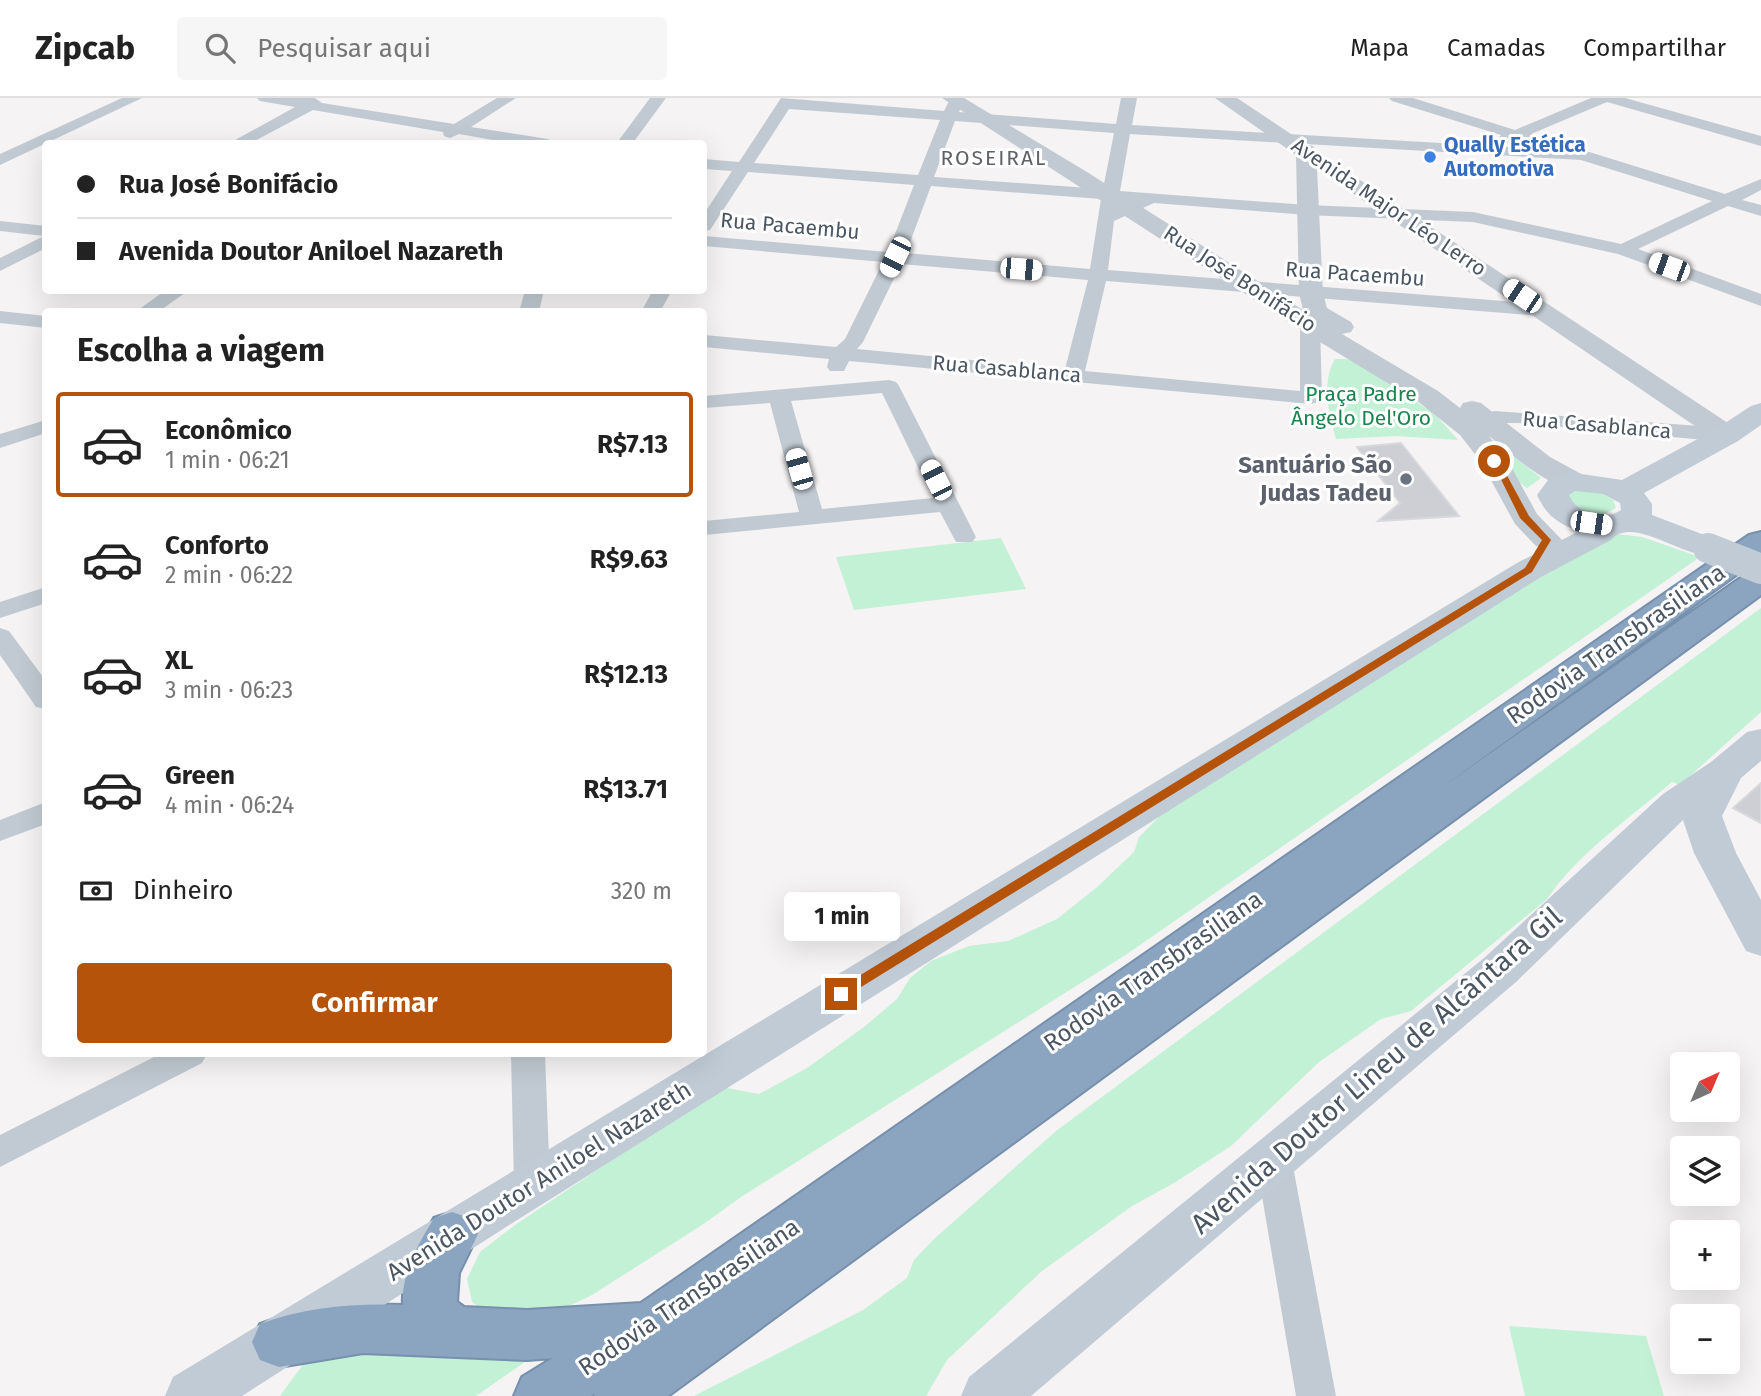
<!DOCTYPE html>
<html lang="pt">
<meta charset="utf-8">
<style>
:root{--surface:#fff;--page:#f6f6f6;--text:#222;--muted:#767676;--line:#e0e0e0;--accent:#b45309}
body{margin:0;font-family:"Fira Sans",sans-serif;background:var(--page);color:var(--text);height:100vh;display:flex;flex-direction:column;font-size:26px;white-space:nowrap}
*{box-sizing:border-box;margin:0}
p{font-size:23px;color:var(--muted)}
.icon{flex:none;width:38px;height:38px;fill:none;stroke:currentColor;stroke-width:2;stroke-linecap:round;stroke-linejoin:round}
.map{position:relative;flex:1;overflow:hidden}
.panel{position:absolute;left:42px;top:210px;width:665px;height:749px;display:flex;flex-direction:column;background:var(--surface);border-radius:7px;box-shadow:0 7px 28px #0002}
.panel>*{flex:none}
.guide{position:absolute;left:42px;top:42px;width:665px;height:154px;border-radius:7px;box-shadow:0 7px 28px #0002;display:grid;align-content:center;height:154px;padding:0 35px;background:var(--surface)}
.needle{width:46px;rotate:44deg}
.buttons{position:absolute;left:1670px;top:954px;display:grid;gap:14px}
.buttons a{display:grid;place-items:center;width:70px;height:70px;border-radius:7px;background:var(--surface);box-shadow:0 7px 28px #0002;font-size:35px}
.end{position:absolute;width:32px;height:32px;margin:-16px;border:9px solid #b45309;background:#fff;box-shadow:0 0 0 4px #fff}
.from{border-radius:50%}
.bubble{position:absolute;height:49px;border-radius:7px;background:var(--surface);box-shadow:0 7px 28px #0002;font-size:23px;font-weight:700;line-height:49px;text-align:center}
.car{position:absolute;width:21px;height:42px;margin:-21px -10px;border-radius:9px;box-shadow:0 0 5px 2px #0007;background:linear-gradient(#fff 24%,#345 0 40%,#fff 0 76%,#345 0 86%,#fff 0)}
.guide b{display:flex;align-items:center;gap:24px;height:66px;font-size:26px}
.guide b+b{border-top:2px solid var(--line)}
.guide i{width:18px;height:18px;background:var(--text)}
ul{padding:0;list-style:none}
li{display:flex;align-items:center;gap:21px;height:105px;margin:0 14px 10px;padding:0 21px;border:4px solid transparent;border-radius:7px}
li div{flex:1}
li b{display:block;font-size:26px}
li em{font-style:normal;font-weight:700}
li.on{border-color:var(--accent)}
li>.icon{width:63px;height:63px;stroke-width:1.5}
h2{padding:0 35px;font-size:32px;line-height:84px}
.pay{display:flex;align-items:center;gap:18px;height:77px;padding:0 35px;font-size:26px}
.pay p{margin-inline-start:auto}
.primary-button{display:flex;gap:14px;margin-top:auto;padding:14px 35px}
.primary-button a{flex:1;height:80px;border-radius:7px;background:var(--accent);color:#fff;font-size:28px;font-weight:700;line-height:80px;text-align:center}
header{display:flex;align-items:center;gap:42px;box-sizing:border-box;height:98px;padding:0 35px;background:var(--surface);border-bottom:2px solid var(--line)}
header strong{font-size:33px}
nav{display:flex;gap:38px;margin-inline-start:auto;font-size:24px}
.search{width:490px;height:63px;background:var(--page);display:flex;align-items:center;gap:18px;box-sizing:border-box;padding:0 24px;border-radius:7px;color:var(--muted);font-size:26px}
.map>svg:first-child{display:block}
</style>
<header>
<strong>Zipcab</strong>
<div class="search"><svg class="icon" aria-label="search" viewBox="0 0 24 24"><circle cx="10" cy="10" r="6"/><path d="M15 15l6 6"/></svg>Pesquisar aqui</div>
<nav><a>Mapa</a><a>Camadas</a><a>Compartilhar</a></nav>
</header>
<div class="map">
<svg width="1761" height="1298" viewBox="0 0 1761 1298">
<rect width="100%" height="100%" fill="#f5f3f3"/>
<path fill="#c3f1d5" d="M 1335,261 L 1347,261 L 1354,264 L 1434,315 L 1458,342 L 1396,338 L 1336,341 C 1329,317 1321,284 1335,261 Z
M 1496,347 L 1503,347 L 1503,350 L 1541,380 L 1527,390 L 1513,380 L 1487,349 Z
M 1577,392 L 1602,395 L 1613,402 L 1616,410 L 1602,417 L 1579,413 L 1567,397 Z
M 1610,435 L 1642,439 L 1700,459 L 1127,856 L 744,1097 L 702,1127 L 592,1197 L 557,1214 L 494,1220 L 472,1204 L 467,1181 L 480,1154 L 515,1127 L 721,989 L 759,996 L 807,970 L 864,929 L 897,901 L 910,880 L 931,863 L 969,848 L 1008,843 L 1057,821 L 1096,790 L 1134,754 L 1139,739 L 1161,717 Z
M 1001,440 L 1026,491 L 854,512 L 836,459 Z
M 1761,510 L 1761,614 L 1680,687 L 1672,684 C 1630,720 1578,755 1547,801 L 1411,913 L 1381,921 L 1319,964 L 1231,1048 L 1174,1085 L 1132,1108 L 1042,1173 L 947,1262 L 926,1298 L 694,1298 L 863,1212 L 907,1180 L 914,1162 L 934,1141 L 1056,1033 Z
M 1509,1228 L 1646,1238 L 1664,1298 L 1525,1298 Z
M 315,1250 L 532,1259 L 476,1298 L 280,1298 Z"/>
<path fill="#cdcfd5" stroke="#d7d9de" stroke-width="2" d="M 1401,345 L 1459,418 L 1378,423 L 1400,405 L 1357,349 Z
M 1761,685 L 1761,725 L 1733,710 Z"/>
<g fill="none" stroke-linecap="round" stroke-linejoin="round">
<defs>
<path id="motorway" d="M 1761,434 L 1761,459 L 1438,692 L 1749,474 L 1761,471 L 1761,497 L 668,1298 L 594,1298 L 595,1295 L 591,1298 L 514,1298 L 522,1279 L 553,1260 L 527,1262 L 363,1255 L 279,1269 L 260,1262 L 252,1244 L 260,1226 C 305,1209 356,1205 403,1207 C 401,1174 418,1147 434,1120 L 452,1114 L 470,1120 L 478,1136 L 459,1175 L 457,1204 L 464,1209 L 527,1212 L 641,1205 L 1749,437 Z"/>
</defs>
<use href="#motorway" stroke="#7690ad" stroke-width="4"/>
<path fill="#c1cad2" fill-rule="evenodd" d="M 122,0 L 142,0 L 0,67 L 0,56 Z
M 257,0 L 315,0 L 322,5 L 454,26 L 497,0 L 516,0 L 471,29 L 548,41 L 556,46 L 516,46 L 459,36 L 450,40 L 444,38 L 443,34 L 313,12 L 249,46 L 228,46 L 295,9 L 260,3 Z
M 650,0 L 666,0 L 632,46 L 616,46 Z
M 781,0 L 944,13 L 950,1 L 957,0 L 963,4 L 959,14 L 1116,26 L 1121,0 L 1137,0 L 1132,27 L 1545,51 L 1517,42 L 1506,46 L 1500,44 L 1498,41 L 1501,37 L 1392,3 L 1389,0 L 1413,0 L 1515,32 L 1591,0 L 1625,0 L 1761,38 L 1761,48 L 1607,4 L 1531,36 L 1725,96 L 1761,81 L 1761,92 L 1742,102 L 1761,107 L 1761,118 L 1728,108 L 1638,151 L 1761,196 L 1761,208 L 1618,156 L 1473,124 L 1307,117 L 1154,105 L 1114,123 L 1108,172 L 1543,206 L 1553,212 L 1543,218 L 1106,183 L 1085,273 L 1300,293 L 1300,226 L 1310,220 L 1320,226 L 1322,300 L 1318,304 L 1311,306 L 849,263 L 844,273 L 830,273 L 827,269 L 829,261 L 704,249 L 704,237 L 836,249 L 845,241 L 883,164 L 704,148 L 704,138 L 888,154 L 914,87 L 748,74 L 710,132 L 704,133 L 704,116 L 732,73 L 704,71 L 704,61 L 739,64 ZM 789,11 L 940,22 L 918,77 L 754,65 ZM 955,23 L 1114,35 L 1103,91 L 934,79 ZM 1130,36 L 1581,62 L 1712,103 L 1621,146 L 1473,114 L 1307,107 L 1120,93 ZM 931,88 L 1101,101 L 1090,171 L 906,155 ZM 1118,103 L 1129,103 L 1117,108 ZM 901,166 L 1088,182 L 1065,271 L 857,251 L 863,244 Z
M 0,123 L 46,128 L 46,150 L 0,173 L 0,160 L 44,138 L 0,133 Z
M 166,192 L 189,192 L 158,214 L 135,214 Z
M 525,192 L 544,192 L 539,214 L 519,214 Z
M 653,192 L 672,192 L 660,214 L 641,214 Z
M 0,213 L 46,218 L 46,230 L 0,225 Z
M 889,282 L 896,284 L 899,288 L 976,439 L 972,444 L 956,444 L 940,414 L 704,437 L 704,423 L 799,414 L 770,305 L 704,310 L 704,298 ZM 882,295 L 933,400 L 822,411 L 791,303 Z
M 1494,313 L 1727,330 L 1735,332 L 1738,337 L 1735,342 L 1727,344 L 1518,325 L 1498,325 L 1478,336 L 1462,336 L 1459,331 L 1462,326 Z
M 46,322 L 46,335 L 0,350 L 0,336 Z
M 46,489 L 46,505 L 0,520 L 0,504 Z
M 0,530 L 9,533 L 46,583 L 46,611 L 36,609 L 0,557 Z
M 46,704 L 46,726 L 0,743 L 0,722 Z
M 160,956 L 207,956 L 202,965 L 0,1069 L 0,1037 Z
M 511,956 L 545,956 L 550,1086 L 545,1097 L 532,1101 L 519,1097 L 514,1086 Z
M 1274,1048 L 1287,1052 L 1292,1063 L 1336,1298 L 1296,1298 L 1256,1063 L 1261,1052 Z"/>
<path fill="#c1cad2" fill-rule="evenodd" d="M 942,0 L 964,0 L 1087,74 L 1303,212 L 1299,195 L 1296,57 L 1215,0 L 1237,0 L 1306,46 L 1313,48 L 1316,53 L 1737,331 L 1741,337 L 1737,343 L 1727,345 L 1717,343 L 1317,71 L 1323,195 L 1327,210 L 1351,224 L 1354,229 L 1351,234 L 1342,236 L 1438,293 L 1460,310 L 1463,305 L 1472,303 L 1481,305 L 1550,359 L 1585,378 L 1589,384 L 1585,390 C 1555,398 1512,356 1489,338 L 1508,363 L 1537,416 L 1562,442 L 1558,448 L 1547,451 L 1536,448 L 1515,426 L 1481,364 L 1460,337 L 1420,305 L 1320,244 Z"/>
<path fill="#c1cbd6" fill-rule="evenodd" d="M 1761,305 L 1761,327 L 1738,343 L 1644,395 L 1652,406 L 1652,417 L 1720,443 L 1725,450 L 1720,457 C 1687,465 1634,415 1611,442 L 1541,479 L 503,1131 L 242,1298 L 165,1298 L 173,1279 L 1517,465 L 1579,433 C 1558,426 1546,417 1537,397 L 1548,382 L 1575,375 L 1622,382 L 1716,331 L 1751,308 ZM 1575,393 L 1603,396 L 1620,405 L 1621,412 C 1604,424 1577,416 1569,397 Z
M 1761,631 L 1761,663 L 1741,680 L 1722,718 L 1736,755 L 1761,802 L 1761,858 L 1746,853 L 1694,755 L 1683,722 L 1516,884 L 1031,1298 L 961,1298 L 969,1279 L 1484,860 L 1663,696 L 1711,664 L 1747,634 Z"/>
<use href="#motorway" fill="#8ba5c1" fill-rule="evenodd"/>
<path stroke="#c1cbd6" stroke-width="30" d="M 1708,450 L 1761,471"/>
</g>
<path fill="#b45309" d="M 1491,361 L 1498,361 L 1529,418 L 1551,442 L 1532,474 L 845,899 L 836,899 L 836,892 L 1525,470 L 1542,442 L 1520,420 Z"/>
<circle fill="#3f7fe0" stroke="#fff" stroke-width="2.5" cx="1430" cy="59" r="7"/>
<circle fill="#6b7280" stroke="#fff" stroke-width="2.5" cx="1406" cy="381" r="7"/>
<g text-anchor="middle" stroke-width="6" stroke-linejoin="round" paint-order="stroke">
<g font-size="21" font-weight="bold" fill="#366cbe" stroke="#fff" text-anchor="start">
<text x="1444" y="54">Qually Estética<tspan x="1444" dy="24">Automotiva</tspan></text>
</g>
<g font-size="21" letter-spacing="2" fill="#5f6368" stroke="#fff">
<text x="994" y="67">ROSEIRAL</text>
</g>
<g font-size="21" fill="#4a5661" stroke="#fff">
<text transform="translate(1389 109) rotate(34)" y="7">Avenida Major Léo Lerro</text>
<text transform="translate(790 128) rotate(5)" y="7">Rua Pacaembu</text>
<text transform="translate(1355 176) rotate(4)" y="7">Rua Pacaembu</text>
<text transform="translate(1240 181) rotate(33)" y="7">Rua José Bonifácio</text>
<text transform="translate(1007 271) rotate(5)" y="7">Rua Casablanca</text>
<text transform="translate(1597 327) rotate(5)" y="7">Rua Casablanca</text>
</g>
<g font-size="21" fill="#17864f" stroke="#fff">
<text x="1361" y="303">Praça Padre<tspan x="1361" dy="24">Ângelo Del'Oro</tspan></text>
</g>
<g font-size="24" font-weight="bold" fill="#5b616d" stroke="#fff" text-anchor="end">
<text x="1392" y="375">Santuário São<tspan x="1392" dy="28">Judas Tadeu</tspan></text>
</g>
<g font-size="24" fill="#4a5661" stroke="#fff">
<text transform="translate(1616 546) rotate(-35)" y="8">Rodovia Transbrasiliana</text>
<text transform="translate(1153 873) rotate(-35)" y="8">Rodovia Transbrasiliana</text>
<text transform="translate(539 1083) rotate(-32)" y="8">Avenida Doutor Aniloel Nazareth</text>
<text transform="translate(689 1199) rotate(-34)" y="8">Rodovia Transbrasiliana</text>
</g>
<g font-size="28" fill="#4a5661" stroke="#fff">
<text transform="translate(1376 972) rotate(-41)" y="10">Avenida Doutor Lineu de Alcântara Gil</text>
</g>
</g>
</svg>
<div class="buttons">
<a><svg class="needle" viewBox="-14 -14 28 28"><path d="M0-13l5 13h-10z" fill="#e53935"/><path d="M0 13l5-13h-10z" fill="#767676"/></svg></a>
<a><svg class="icon" aria-label="layers" viewBox="0 0 24 24"><path d="M12 4l9 5-9 5-9-5zM3 14l9 5 9-5"/></svg></a>
<a>+</a>
<a>−</a>
</div>
<i class="end from" style="left:1494px;top:363px"></i>
<i class="end" style="left:841px;top:896px"></i>
<div class="bubble" style="left:784px;top:794px;width:116px">1 min</div>
<i class="car" style="left:895px;top:159px;rotate:206deg"></i>
<i class="car" style="left:1669px;top:169px;rotate:290deg"></i>
<i class="car" style="left:1021px;top:171px;rotate:95deg"></i>
<i class="car" style="left:1522px;top:198px;rotate:304deg"></i>
<i class="car" style="left:799px;top:371px;rotate:344deg"></i>
<i class="car" style="left:936px;top:382px;rotate:333deg"></i>
<i class="car" style="left:1591px;top:425px;rotate:98deg"></i>
<div class="guide">
<b><i class="from"></i>Rua José Bonifácio</b>
<b><i></i>Avenida Doutor Aniloel Nazareth</b>
</div>
<section class="panel">
<h2>Escolha a viagem</h2>
<ul>
<li class="on"><svg class="icon" aria-label="car" viewBox="0 0 24 24"><path d="M5 17H2v-5l4-1 3-4h7l3 4 3 1v5h-3M9 17h6M6 11h13"/><circle cx="7" cy="17" r="2"/><circle cx="17" cy="17" r="2"/></svg><div><b>Econômico</b><p>1 min · 06:21</p></div><em>R$7.13</em></li>
<li><svg class="icon" aria-label="car" viewBox="0 0 24 24"><path d="M5 17H2v-5l4-1 3-4h7l3 4 3 1v5h-3M9 17h6M6 11h13"/><circle cx="7" cy="17" r="2"/><circle cx="17" cy="17" r="2"/></svg><div><b>Conforto</b><p>2 min · 06:22</p></div><em>R$9.63</em></li>
<li><svg class="icon" aria-label="car" viewBox="0 0 24 24"><path d="M5 17H2v-5l4-1 3-4h7l3 4 3 1v5h-3M9 17h6M6 11h13"/><circle cx="7" cy="17" r="2"/><circle cx="17" cy="17" r="2"/></svg><div><b>XL</b><p>3 min · 06:23</p></div><em>R$12.13</em></li>
<li><svg class="icon" aria-label="car" viewBox="0 0 24 24"><path d="M5 17H2v-5l4-1 3-4h7l3 4 3 1v5h-3M9 17h6M6 11h13"/><circle cx="7" cy="17" r="2"/><circle cx="17" cy="17" r="2"/></svg><div><b>Green</b><p>4 min · 06:24</p></div><em>R$13.71</em></li>
</ul>
<div class="pay"><svg class="icon" aria-label="cash" viewBox="0 0 24 24"><path d="M3 7h18v10H3z"/><circle cx="12" cy="12" r="2"/></svg>Dinheiro<p>320 m</p></div>
<div class="primary-button"><a>Confirmar</a></div>
</section>
</div>
